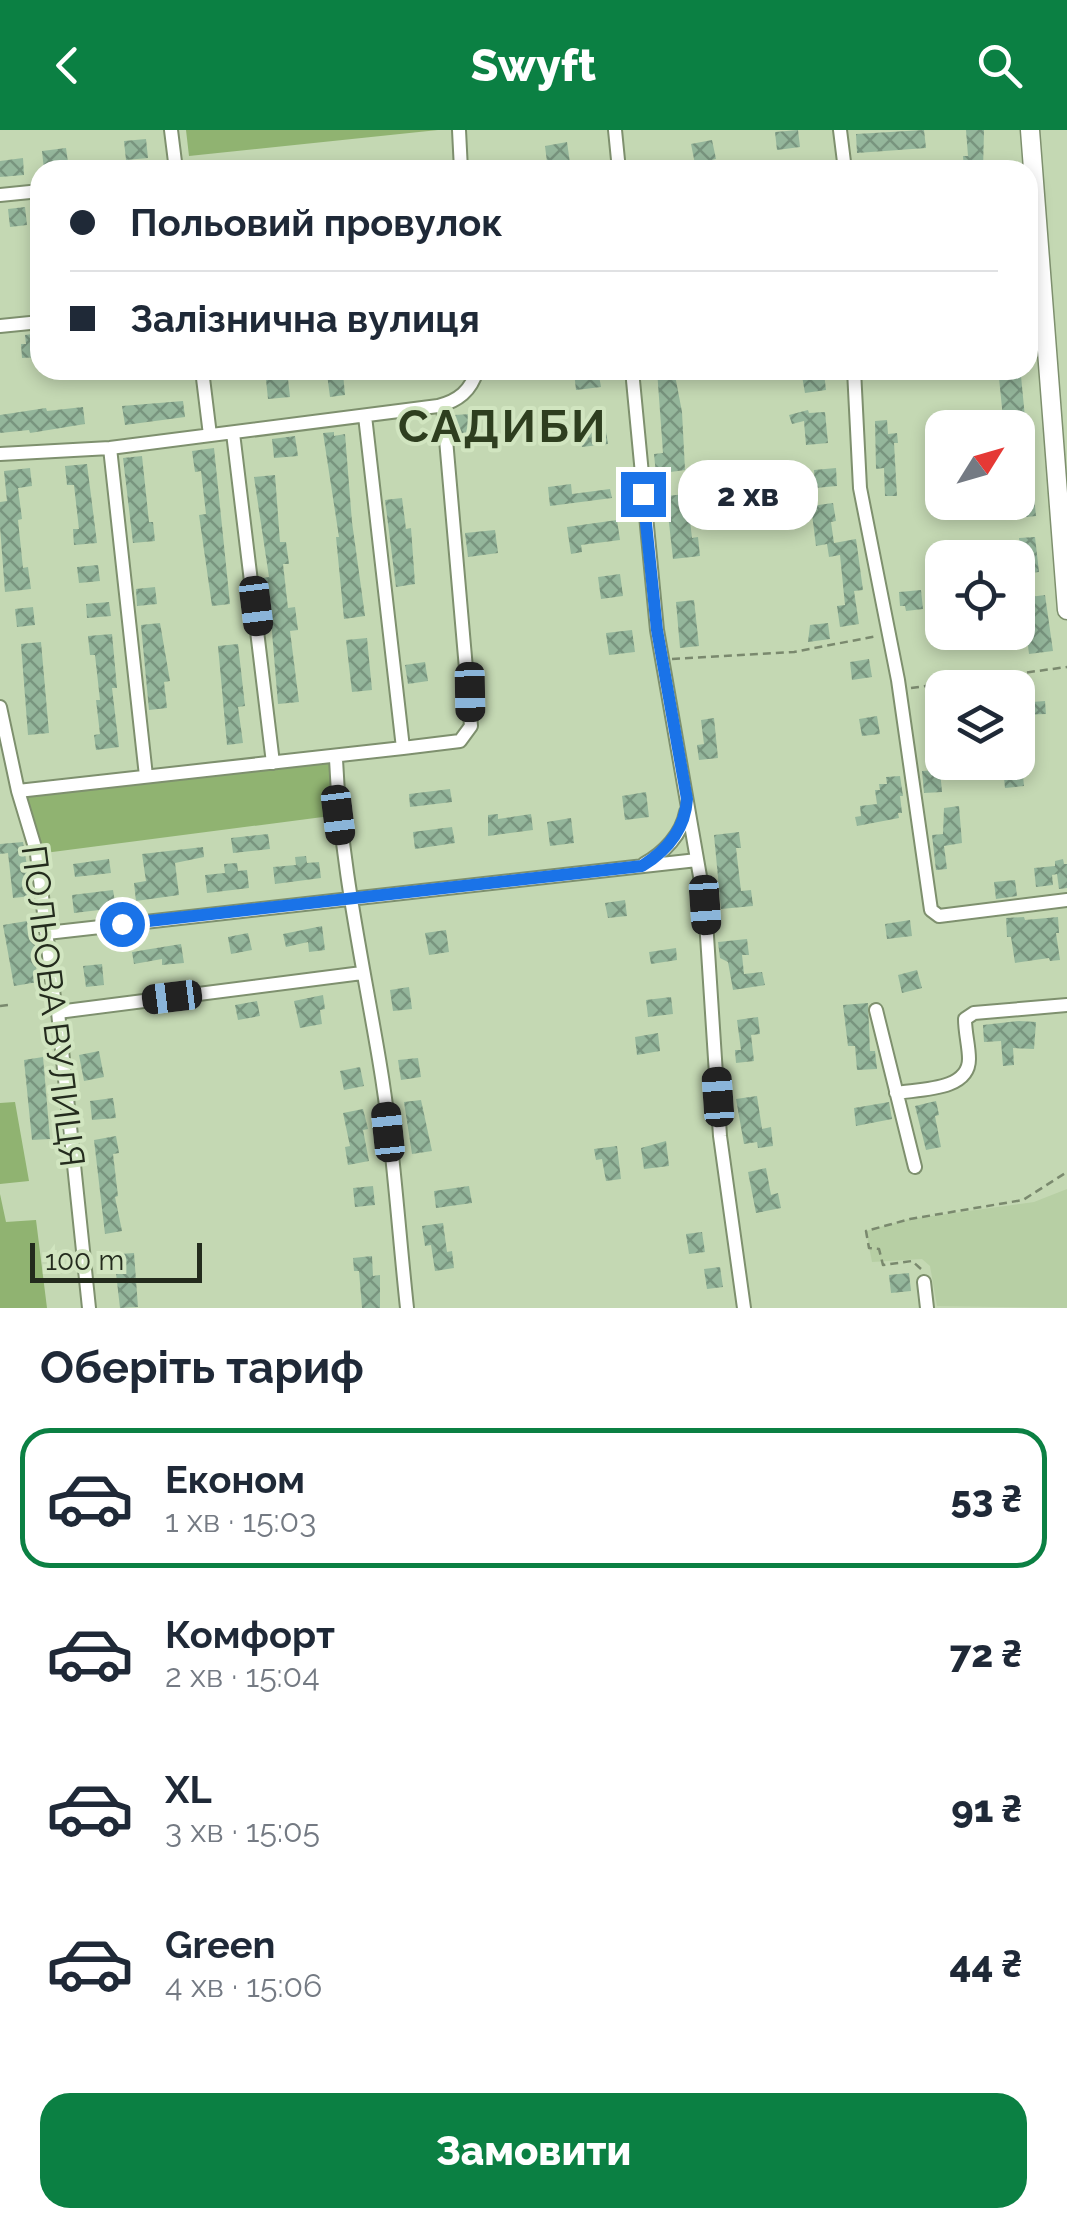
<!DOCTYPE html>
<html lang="uk">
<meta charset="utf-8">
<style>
:root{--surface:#fff;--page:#f2f2f3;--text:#1f2937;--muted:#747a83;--line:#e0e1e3;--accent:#0b8043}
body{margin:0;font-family:Raleway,sans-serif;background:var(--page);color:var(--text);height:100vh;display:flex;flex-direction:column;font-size:38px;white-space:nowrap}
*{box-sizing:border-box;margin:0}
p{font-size:32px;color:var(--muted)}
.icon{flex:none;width:55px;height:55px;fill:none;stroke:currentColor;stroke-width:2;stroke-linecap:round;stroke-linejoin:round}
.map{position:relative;height:1178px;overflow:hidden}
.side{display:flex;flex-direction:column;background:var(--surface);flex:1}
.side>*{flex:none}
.hud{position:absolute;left:30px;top:30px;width:1008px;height:220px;border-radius:30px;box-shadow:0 5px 15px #0003;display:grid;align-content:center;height:220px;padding:0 40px;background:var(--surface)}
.needle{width:65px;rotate:53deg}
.buttons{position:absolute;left:925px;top:280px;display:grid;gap:20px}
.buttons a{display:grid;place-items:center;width:110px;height:110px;border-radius:20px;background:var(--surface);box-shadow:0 5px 15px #0003;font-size:50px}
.scale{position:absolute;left:30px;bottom:25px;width:172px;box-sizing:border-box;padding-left:10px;border:5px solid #232b1d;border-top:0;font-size:28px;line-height:35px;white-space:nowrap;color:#232b1d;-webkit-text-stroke:8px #d1e5c0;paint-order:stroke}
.end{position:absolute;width:45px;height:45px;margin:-22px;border:12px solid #1a73e8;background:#fff;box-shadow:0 0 0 5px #fff}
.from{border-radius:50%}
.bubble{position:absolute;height:70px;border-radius:30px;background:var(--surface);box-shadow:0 5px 15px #0003;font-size:32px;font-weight:800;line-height:70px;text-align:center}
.car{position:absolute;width:30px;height:60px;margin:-30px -15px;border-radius:12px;box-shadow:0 0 8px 2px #0007;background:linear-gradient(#222 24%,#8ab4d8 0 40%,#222 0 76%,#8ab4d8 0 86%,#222 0)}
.hud b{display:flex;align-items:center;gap:35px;height:95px;font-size:38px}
.hud b+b{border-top:2px solid var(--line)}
.hud i{width:25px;height:25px;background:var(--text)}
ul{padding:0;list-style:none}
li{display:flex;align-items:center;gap:30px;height:140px;margin:0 20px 15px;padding:0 20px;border:5px solid transparent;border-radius:30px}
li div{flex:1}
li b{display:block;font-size:38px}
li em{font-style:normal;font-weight:800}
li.selected{border-color:var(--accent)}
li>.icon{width:90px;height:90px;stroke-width:1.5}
h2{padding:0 40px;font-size:45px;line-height:120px}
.cta{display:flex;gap:20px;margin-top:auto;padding:20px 40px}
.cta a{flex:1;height:115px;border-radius:30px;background:var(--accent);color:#fff;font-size:40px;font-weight:800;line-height:115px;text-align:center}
header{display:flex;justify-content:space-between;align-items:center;height:130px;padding:0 40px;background:var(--accent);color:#fff;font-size:45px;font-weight:800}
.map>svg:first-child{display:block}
</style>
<header><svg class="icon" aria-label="back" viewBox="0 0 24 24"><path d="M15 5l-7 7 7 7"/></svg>Swyft<svg class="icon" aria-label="search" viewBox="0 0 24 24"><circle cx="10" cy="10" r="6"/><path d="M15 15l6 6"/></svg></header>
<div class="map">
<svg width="1067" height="1178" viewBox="0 0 1067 1178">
<defs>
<pattern id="building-cross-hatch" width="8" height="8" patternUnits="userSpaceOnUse" patternTransform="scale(2.5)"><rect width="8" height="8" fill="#94b69b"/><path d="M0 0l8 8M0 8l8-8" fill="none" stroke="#78947e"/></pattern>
</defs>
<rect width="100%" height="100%" fill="#c4d8b3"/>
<path fill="#b7cfa4" d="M 1067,1059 L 1067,1178 L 937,1176 L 930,1136 L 922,1129 L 872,1132 L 866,1101 L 910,1089 L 1034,1072 Z"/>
<path fill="#90b371" d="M 186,0 L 438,0 L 189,26 Z
M 336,628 L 338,685 L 37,724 L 18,661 Z
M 15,972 L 29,1051 L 0,1054 L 0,973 Z
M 0,1064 L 6,1092 L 36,1090 L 47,1178 L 0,1178 Z"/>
<path fill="url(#building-cross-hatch)" d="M 798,0 L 800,17 L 777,20 L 775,2 Z
M 924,0 L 926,18 L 857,23 L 856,4 Z
M 966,0 L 984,0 L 983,40 L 964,40 L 963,26 L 968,26 Z
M 146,9 L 148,28 L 126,30 L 124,11 Z
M 712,10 L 716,29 L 695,34 L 691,14 Z
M 567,12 L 571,40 L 548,40 L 545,16 Z
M 66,18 L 69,40 L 44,40 L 42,21 Z
M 23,28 L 24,45 L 0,47 L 0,31 Z
M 25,77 L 27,95 L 10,97 L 8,79 Z
M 40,203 L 40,227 L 22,228 L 21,214 L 26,214 L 25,205 Z
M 265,240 L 287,240 L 290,267 L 268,269 Z
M 598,240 L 601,257 L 576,260 L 574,242 Z
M 657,240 L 674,240 L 682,282 L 685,340 L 656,344 L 654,324 L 663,323 Z
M 343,243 L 345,265 L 330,267 L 327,244 Z
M 824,243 L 826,260 L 805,263 L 802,246 Z
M 1021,246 L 1026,298 L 1004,298 L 999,248 Z
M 183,271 L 185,287 L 125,295 L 122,276 Z
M 83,277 L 85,294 L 30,303 L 29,300 L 0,303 L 0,285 L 46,278 L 47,281 Z
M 808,280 L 809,283 L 825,282 L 828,313 L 806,315 L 804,291 L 792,294 L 789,285 Z
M 471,284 L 473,308 L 456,310 L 454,285 Z
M 887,290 L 888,304 L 897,303 L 898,313 L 894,313 L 897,366 L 885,366 L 884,338 L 876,339 L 875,291 Z
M 605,296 L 608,314 L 582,317 L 579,299 Z
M 334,302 L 334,306 L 345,304 L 352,392 L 365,486 L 344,489 L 336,407 L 339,407 L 323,303 Z
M 295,306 L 298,326 L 274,328 L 272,309 Z
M 214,318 L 230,474 L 212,476 L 199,385 L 206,384 L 201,341 L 195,342 L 192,321 Z
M 142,326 L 149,392 L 153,392 L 155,411 L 133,413 L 123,328 Z
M 1030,328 L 1036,386 L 1015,388 L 1018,329 Z
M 87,334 L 97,413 L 74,415 L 73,399 L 79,399 L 74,355 L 67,355 L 65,336 Z
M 30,338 L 32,356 L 18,358 L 22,389 L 18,390 L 23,438 L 28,437 L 31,459 L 5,462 L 0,397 L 0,372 L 7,371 L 4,341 Z
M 836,338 L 837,356 L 815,358 L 814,340 Z
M 275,345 L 280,412 L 286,412 L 289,434 L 283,434 L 288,478 L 295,477 L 298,500 L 290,501 L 299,572 L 278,574 L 269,466 L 265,467 L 263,448 L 269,447 L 254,347 Z
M 571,354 L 572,364 L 610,359 L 612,368 L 550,376 L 548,357 Z
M 687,364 L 692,408 L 698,407 L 700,426 L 673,429 L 666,366 Z
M 402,368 L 406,399 L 411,398 L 415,454 L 396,457 L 385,370 Z
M 833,373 L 836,391 L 831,392 L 834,413 L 856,409 L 863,460 L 854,461 L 859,494 L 840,497 L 837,476 L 845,475 L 840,425 L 829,427 L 827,414 L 816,416 L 811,376 Z
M 617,390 L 620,410 L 581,415 L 582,422 L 571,424 L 567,397 Z
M 495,400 L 498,423 L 468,427 L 465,403 Z
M 1035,407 L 1039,442 L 1022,444 L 1019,408 Z
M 98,435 L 100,451 L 79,453 L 77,437 Z
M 620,444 L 623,466 L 601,469 L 598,447 Z
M 155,457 L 157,474 L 137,476 L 136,459 Z
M 921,460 L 923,479 L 906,481 L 905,476 L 900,476 L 899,462 Z
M 1045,465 L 1053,521 L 1029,524 L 1022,468 Z
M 694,470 L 699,516 L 680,518 L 676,472 Z
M 109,472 L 111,486 L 87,488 L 86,474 Z
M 33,477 L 35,495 L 17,497 L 15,479 Z
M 160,493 L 170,551 L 164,552 L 167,578 L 149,580 L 141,495 Z
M 828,493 L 830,509 L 808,512 L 810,495 Z
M 632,500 L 635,522 L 609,525 L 606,503 Z
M 112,504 L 117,558 L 112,558 L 119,617 L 96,620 L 94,605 L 100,604 L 96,570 L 100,570 L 95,525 L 90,525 L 88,506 Z
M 367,508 L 372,560 L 352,562 L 346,510 Z
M 41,512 L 49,603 L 28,605 L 21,514 Z
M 238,514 L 245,576 L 238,577 L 243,613 L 227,615 L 218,516 Z
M 869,529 L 872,547 L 852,550 L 850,532 Z
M 425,532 L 428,551 L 408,554 L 405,535 Z
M 1045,571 L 1046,584 L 1018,585 L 1018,573 Z
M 877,586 L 880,604 L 862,606 L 859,589 Z
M 714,588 L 718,628 L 699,630 L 697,615 L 704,614 L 701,590 Z
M 1022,636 L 1024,656 L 1005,658 L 1003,638 Z
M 940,640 L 942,662 L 924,663 L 922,641 Z
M 900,646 L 903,666 L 900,666 L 902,683 L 898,683 L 899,688 L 857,696 L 855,687 L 861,686 L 860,676 L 877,674 L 875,660 L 880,660 L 879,654 L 887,654 L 886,647 Z
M 450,659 L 452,672 L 410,677 L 409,664 Z
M 646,662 L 649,687 L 625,690 L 622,666 Z
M 959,676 L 962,713 L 944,716 L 947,739 L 936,740 L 932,705 L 943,704 L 944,678 Z
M 498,684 L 498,689 L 531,684 L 533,700 L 488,706 L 488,685 Z
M 571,688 L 574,713 L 550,716 L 547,692 Z
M 452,697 L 455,713 L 415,719 L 413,702 Z
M 739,702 L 741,718 L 736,718 L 741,761 L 751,760 L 753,776 L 721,779 L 714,705 Z
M 268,704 L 270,719 L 233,723 L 231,708 Z
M 23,712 L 32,766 L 13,768 L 8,723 L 0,724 L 0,714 Z
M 203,717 L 204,727 L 175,733 L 179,765 L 136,771 L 134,753 L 146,751 L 142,724 Z
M 306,726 L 307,733 L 319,732 L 321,748 L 275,754 L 273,737 L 296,735 L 295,727 Z
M 109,729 L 111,743 L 75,747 L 73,734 Z
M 1063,729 L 1064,734 L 1067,734 L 1067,758 L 1059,759 L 1057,744 L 1052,745 L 1053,755 L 1036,757 L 1034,738 L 1055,736 L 1055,731 Z
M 237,733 L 238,741 L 247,740 L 249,758 L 207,763 L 205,745 L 225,743 L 224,734 Z
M 1015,750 L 1017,766 L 996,769 L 994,752 Z
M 113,760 L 116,778 L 74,783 L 72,765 Z
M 625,770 L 627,786 L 608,788 L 605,773 Z
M 1024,787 L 1025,790 L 1058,787 L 1059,803 L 1056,803 L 1060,830 L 1050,831 L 1049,828 L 1015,833 L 1011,807 L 1007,807 L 1006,788 Z
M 910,790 L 912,806 L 887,809 L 885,794 Z
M 27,791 L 30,804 L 34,804 L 40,836 L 36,836 L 38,852 L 14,856 L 3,795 Z
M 322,796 L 325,820 L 309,822 L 308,812 L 286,817 L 283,804 Z
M 446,800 L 449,822 L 429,825 L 425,803 Z
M 248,803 L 252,820 L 231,824 L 228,807 Z
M 747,809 L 749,825 L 742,825 L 744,844 L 762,842 L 765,855 L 733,860 L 728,832 L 720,828 L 718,812 Z
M 181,814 L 184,833 L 162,835 L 162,829 L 134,834 L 132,822 Z
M 676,818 L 677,830 L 651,834 L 649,822 Z
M 102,834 L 104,855 L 86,857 L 83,836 Z
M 917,840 L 922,858 L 902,863 L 898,845 Z
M 409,857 L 412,879 L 393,881 L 390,860 Z
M 323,865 L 325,879 L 320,880 L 322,894 L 300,898 L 294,871 Z
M 671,867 L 673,884 L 648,887 L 646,870 Z
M 257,871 L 260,886 L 238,890 L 235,875 Z
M 868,873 L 870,921 L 875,921 L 877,939 L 857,940 L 855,916 L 848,916 L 843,875 Z
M 758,887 L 760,904 L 751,905 L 754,931 L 736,933 L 735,920 L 741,920 L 737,890 Z
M 1019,891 L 1036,892 L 1034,919 L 1013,918 L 1014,935 L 1003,936 L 1001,911 L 984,912 L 983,895 Z
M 658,903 L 660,921 L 637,925 L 635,907 Z
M 99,921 L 104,947 L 84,951 L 79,925 Z
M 43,927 L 50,1009 L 32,1010 L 24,930 Z
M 418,928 L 421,947 L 401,950 L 398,930 Z
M 360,937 L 364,956 L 344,960 L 340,941 Z
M 757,966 L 762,999 L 771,997 L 773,1016 L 758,1018 L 757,1012 L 744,1014 L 736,969 Z
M 113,968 L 116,988 L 92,990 L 90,971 Z
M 421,970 L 432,1021 L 412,1024 L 404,972 Z
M 936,971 L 939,985 L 935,986 L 941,1017 L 926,1020 L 915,976 Z
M 889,972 L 892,989 L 856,996 L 854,978 Z
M 363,979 L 368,999 L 363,1000 L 369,1031 L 348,1035 L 345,1017 L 350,1016 L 343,983 Z
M 116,1006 L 119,1023 L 113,1024 L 118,1066 L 115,1067 L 122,1101 L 105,1104 L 94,1010 Z
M 666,1011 L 669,1036 L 644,1039 L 641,1018 Z
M 617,1016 L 621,1049 L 606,1051 L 602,1029 L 596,1030 L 594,1019 Z
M 766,1038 L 771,1065 L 778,1063 L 781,1078 L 756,1083 L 748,1042 Z
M 373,1056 L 375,1075 L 355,1077 L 353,1058 Z
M 469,1056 L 472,1073 L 436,1078 L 434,1061 Z
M 443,1093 L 447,1122 L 452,1121 L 454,1138 L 435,1141 L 431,1115 L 425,1116 L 422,1096 Z
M 702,1102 L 705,1122 L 689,1124 L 686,1104 Z
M 134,1123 L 138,1177 L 120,1178 L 116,1143 L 108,1144 L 106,1125 Z
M 372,1126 L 373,1146 L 380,1145 L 380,1178 L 362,1178 L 359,1141 L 354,1141 L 353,1128 Z
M 720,1137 L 723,1157 L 707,1159 L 704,1139 Z
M 909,1143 L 911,1161 L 891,1163 L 889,1145 Z"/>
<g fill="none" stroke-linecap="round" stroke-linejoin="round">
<defs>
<path id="street" d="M 171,0 L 176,40
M 459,0 L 461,40
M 615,0 L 619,40
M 840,0 L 845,40
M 0,65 L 40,61
M 0,196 L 40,192
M 202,240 L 210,305
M 632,240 L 657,500 L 705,775 L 720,1006 L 744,1178
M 854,240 L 860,358 L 898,550 L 931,780 L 939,786 L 1067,770
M 233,303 L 273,633
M 110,318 L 146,646
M 0,324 L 110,318 L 438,276 C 458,271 471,261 477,240
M 0,577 L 18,661 L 37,724 L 54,868 L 58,882 L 89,1178
M 403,618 L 460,611 L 471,596 L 443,275
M 336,628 C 340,731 362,828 379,929 C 393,1011 398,1095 407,1178
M 18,661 L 403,618 L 365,286
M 644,734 C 664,723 682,704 686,682
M 47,803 L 697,730
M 876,880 L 915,1037
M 58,882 L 362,843
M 896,963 C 919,959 969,961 969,929 C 969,916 965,903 965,889 L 974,883 L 1067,875
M 924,1152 L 927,1178"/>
<path id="secondary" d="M 1030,0 L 1067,480"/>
</defs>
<use href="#street" stroke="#7e906e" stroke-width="16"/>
<use href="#secondary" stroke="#7e906e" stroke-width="21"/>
<path stroke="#7a896e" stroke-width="2.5" stroke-dasharray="8 5" stroke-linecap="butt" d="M 672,529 L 794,522 L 877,506
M 911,558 L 1067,537
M 0,876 L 8,875
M 921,1139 L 912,1131 L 883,1135 L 879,1119 L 869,1118 L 866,1101 L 910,1089 L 1023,1070 L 1067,1042"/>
<use href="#street" stroke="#fff" stroke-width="12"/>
<use href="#secondary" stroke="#fff" stroke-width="18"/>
</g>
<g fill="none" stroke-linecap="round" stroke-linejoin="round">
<path stroke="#1a73e8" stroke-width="12" d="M 122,794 L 642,736 C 668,720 685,699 687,669 L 657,500 L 643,364"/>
</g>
<g text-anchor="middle" stroke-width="8" stroke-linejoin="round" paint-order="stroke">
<g font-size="35" fill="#232b1d" stroke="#d1e5c0">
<text transform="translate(53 876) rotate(83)" y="12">ПОЛЬОВА ВУЛИЦЯ</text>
</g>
<g font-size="45" font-weight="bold" letter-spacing="2.5" fill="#2e3e1f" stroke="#d1e5c0">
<text x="503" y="312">САДИБИ</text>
</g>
</g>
</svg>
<div class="buttons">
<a><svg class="needle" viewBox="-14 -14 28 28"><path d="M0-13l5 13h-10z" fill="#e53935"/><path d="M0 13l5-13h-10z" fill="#747a83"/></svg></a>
<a><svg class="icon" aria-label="locate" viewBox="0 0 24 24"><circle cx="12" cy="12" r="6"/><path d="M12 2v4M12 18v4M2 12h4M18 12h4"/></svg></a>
<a><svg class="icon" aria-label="layers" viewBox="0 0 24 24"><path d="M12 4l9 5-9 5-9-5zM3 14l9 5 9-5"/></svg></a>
</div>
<div class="scale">100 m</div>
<i class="end from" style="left:122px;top:794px"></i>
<i class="end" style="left:643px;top:364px"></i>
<div class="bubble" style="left:678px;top:330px;width:140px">2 хв</div>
<i class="car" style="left:256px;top:476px;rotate:173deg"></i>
<i class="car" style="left:470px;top:562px;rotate:179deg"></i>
<i class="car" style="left:338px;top:685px;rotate:173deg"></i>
<i class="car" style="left:705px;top:775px;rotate:176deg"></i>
<i class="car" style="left:172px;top:867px;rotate:263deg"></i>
<i class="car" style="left:718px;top:967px;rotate:356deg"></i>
<i class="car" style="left:388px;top:1002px;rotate:354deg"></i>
<div class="hud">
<b><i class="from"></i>Польовий провулок</b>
<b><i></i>Залізнична вулиця</b>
</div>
</div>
<section class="side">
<h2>Оберіть тариф</h2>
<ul>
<li class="selected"><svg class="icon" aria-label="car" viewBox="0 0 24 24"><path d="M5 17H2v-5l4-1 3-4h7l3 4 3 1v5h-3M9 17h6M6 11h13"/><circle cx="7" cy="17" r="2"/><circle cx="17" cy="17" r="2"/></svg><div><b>Економ</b><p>1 хв · 15:03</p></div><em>53 ₴</em></li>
<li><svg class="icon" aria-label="car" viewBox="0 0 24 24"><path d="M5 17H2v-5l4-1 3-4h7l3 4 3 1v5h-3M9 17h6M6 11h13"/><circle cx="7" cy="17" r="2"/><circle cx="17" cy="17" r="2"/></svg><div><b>Комфорт</b><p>2 хв · 15:04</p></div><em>72 ₴</em></li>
<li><svg class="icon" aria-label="car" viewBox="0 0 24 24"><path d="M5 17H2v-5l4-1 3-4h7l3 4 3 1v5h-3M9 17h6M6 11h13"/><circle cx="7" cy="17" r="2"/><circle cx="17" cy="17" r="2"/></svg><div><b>XL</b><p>3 хв · 15:05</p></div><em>91 ₴</em></li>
<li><svg class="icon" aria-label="car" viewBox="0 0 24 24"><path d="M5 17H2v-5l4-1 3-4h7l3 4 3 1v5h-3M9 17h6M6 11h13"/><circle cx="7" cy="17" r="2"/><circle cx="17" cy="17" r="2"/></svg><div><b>Green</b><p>4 хв · 15:06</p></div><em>44 ₴</em></li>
</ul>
<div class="cta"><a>Замовити</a></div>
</section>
